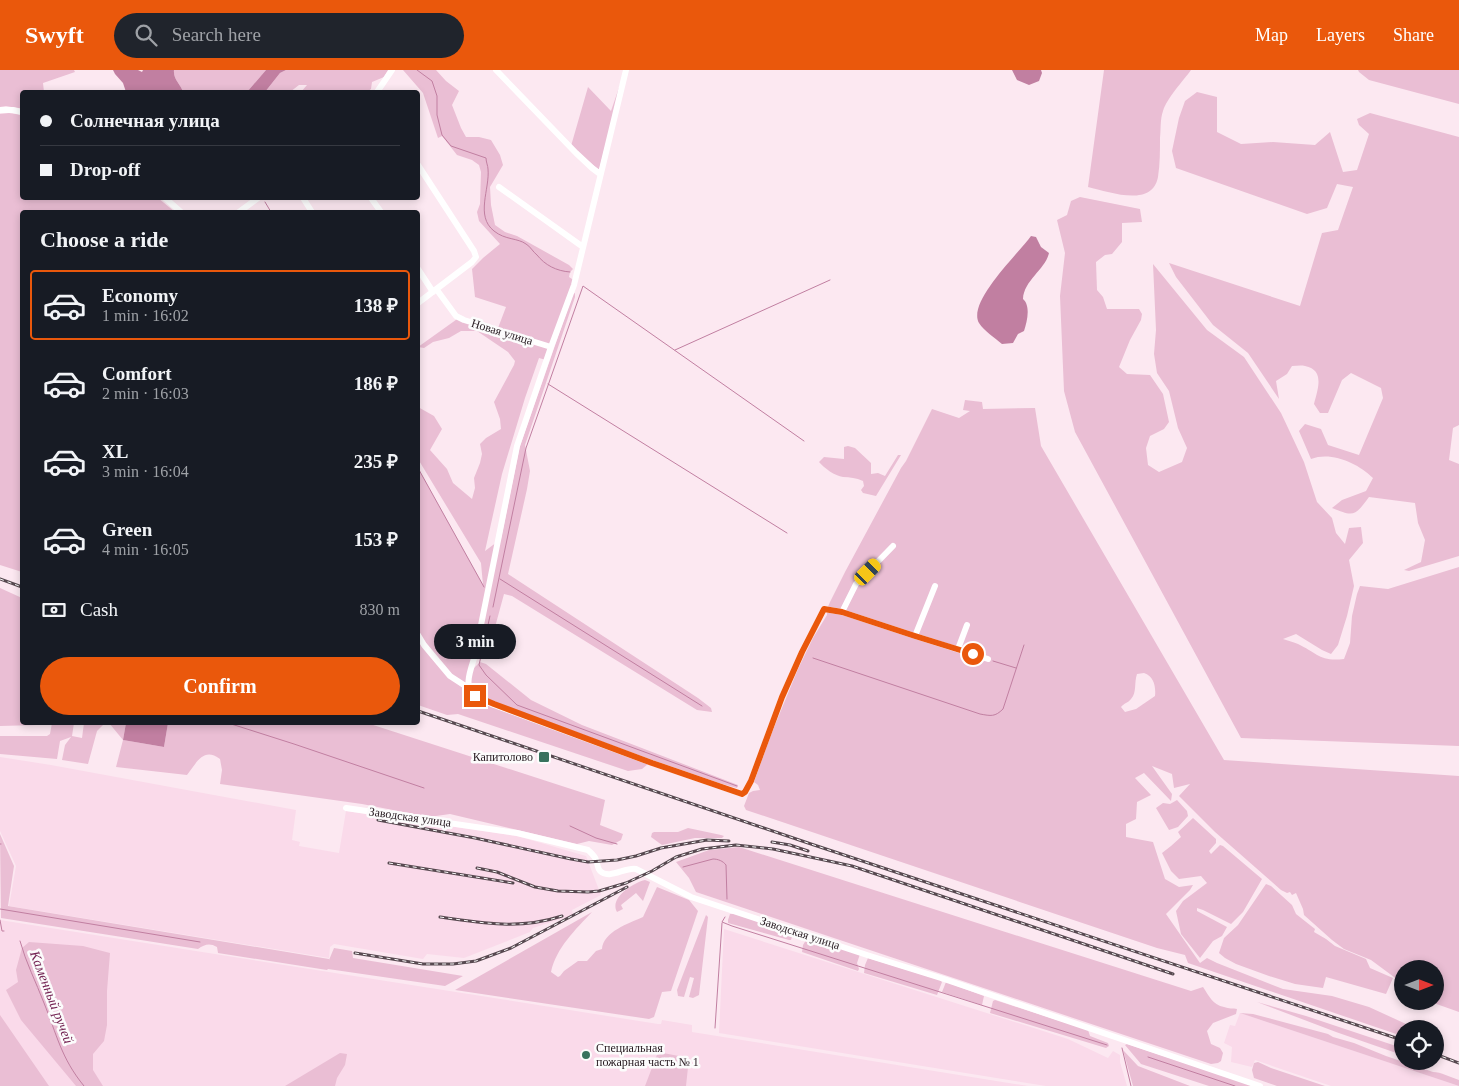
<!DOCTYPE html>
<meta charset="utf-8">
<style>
:root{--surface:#171b24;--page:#20242c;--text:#f1f3f6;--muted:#9ea1a6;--line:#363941;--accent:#ea580c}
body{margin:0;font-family:"Times New Roman",serif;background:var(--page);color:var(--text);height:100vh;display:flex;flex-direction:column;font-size:19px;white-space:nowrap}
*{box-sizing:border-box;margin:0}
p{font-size:16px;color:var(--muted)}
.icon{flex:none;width:28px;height:28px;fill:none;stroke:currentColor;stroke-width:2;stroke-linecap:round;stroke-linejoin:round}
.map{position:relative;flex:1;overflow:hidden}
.side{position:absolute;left:20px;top:140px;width:400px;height:515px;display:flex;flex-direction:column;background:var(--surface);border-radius:5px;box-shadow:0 2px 8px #0003}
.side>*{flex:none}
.guide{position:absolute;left:20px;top:20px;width:400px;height:110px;border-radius:5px;box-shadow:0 2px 8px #0003;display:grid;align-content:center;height:110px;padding:0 20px;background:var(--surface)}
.needle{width:32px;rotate:90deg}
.fabs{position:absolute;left:1394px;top:890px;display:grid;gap:10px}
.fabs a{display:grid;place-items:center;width:50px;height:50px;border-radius:50%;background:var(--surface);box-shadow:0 2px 8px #0003;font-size:25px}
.end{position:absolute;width:22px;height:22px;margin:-11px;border:6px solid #ea580c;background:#fff;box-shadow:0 0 0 2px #fff}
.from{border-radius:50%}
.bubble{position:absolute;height:35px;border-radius:18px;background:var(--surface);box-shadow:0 2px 8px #0003;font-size:16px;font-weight:800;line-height:35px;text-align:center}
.car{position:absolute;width:15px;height:30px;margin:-15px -8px;border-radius:6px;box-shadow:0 0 4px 1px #0007;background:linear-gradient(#f5c518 24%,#345 0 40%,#f5c518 0 76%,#345 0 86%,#f5c518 0)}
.guide b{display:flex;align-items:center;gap:18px;height:48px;font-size:19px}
.guide b+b{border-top:1px solid var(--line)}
.guide i{width:12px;height:12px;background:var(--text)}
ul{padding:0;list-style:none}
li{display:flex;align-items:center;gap:15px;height:70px;margin:0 10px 8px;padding:0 10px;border:2px solid transparent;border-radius:5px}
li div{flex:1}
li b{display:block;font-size:19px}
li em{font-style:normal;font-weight:800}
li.active{border-color:var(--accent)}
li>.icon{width:45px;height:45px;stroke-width:1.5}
h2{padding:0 20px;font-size:22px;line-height:60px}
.pay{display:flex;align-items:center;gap:12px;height:55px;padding:0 20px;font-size:19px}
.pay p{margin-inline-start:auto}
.button{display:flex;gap:10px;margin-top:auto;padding:10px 20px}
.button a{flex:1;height:58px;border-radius:30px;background:var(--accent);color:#fff;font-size:20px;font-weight:800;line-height:58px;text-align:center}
header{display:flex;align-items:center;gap:30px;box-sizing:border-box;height:70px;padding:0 25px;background:var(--accent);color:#fff}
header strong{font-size:24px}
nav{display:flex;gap:28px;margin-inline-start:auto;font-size:18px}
.search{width:350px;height:45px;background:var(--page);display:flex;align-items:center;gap:12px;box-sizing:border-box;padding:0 18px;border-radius:28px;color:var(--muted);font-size:19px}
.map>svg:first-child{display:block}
</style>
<header>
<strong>Swyft</strong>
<div class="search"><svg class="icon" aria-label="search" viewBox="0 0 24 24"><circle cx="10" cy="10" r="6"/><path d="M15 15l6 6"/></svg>Search here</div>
<nav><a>Map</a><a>Layers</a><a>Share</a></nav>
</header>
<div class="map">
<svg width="1459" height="1016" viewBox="0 0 1459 1016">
<rect width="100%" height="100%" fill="#fce8f1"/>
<path fill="#fadaea" d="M 0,687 L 51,695 L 296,740 L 292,770 L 300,772 L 299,776 L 339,783 L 346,741 L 517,766 L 586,786 L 601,825 L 572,840 L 573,845 L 533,858 L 530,862 L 464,888 L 427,884 L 423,889 L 334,874 L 330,877 L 329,888 L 9,836 L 16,796 L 0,761 Z
M 0,850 L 658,954 L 661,954 L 662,950 L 692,955 L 692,962 L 1028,1016 L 0,1016 Z
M 724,859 L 1068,969 L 1108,988 L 1113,981 L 1120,985 L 1120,992 L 1127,1016 L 1046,1016 L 719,963 Z
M 1240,943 L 1459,1016 L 1331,1016 L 1255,990 L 1252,997 L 1231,992 L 1232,977 L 1224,973 L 1230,955 L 1235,956 Z"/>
<path fill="#eabed4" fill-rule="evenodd" d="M 0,0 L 74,0 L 75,2 L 43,13 L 44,22 L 22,22 L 22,39 L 6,36 L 0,37 Z
M 174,0 L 266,0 L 247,22 L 183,22 C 181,14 173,10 174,0 Z
M 286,0 L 388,0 L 384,7 L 372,12 L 371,19 L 367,22 L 301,22 L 307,15 L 299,15 L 290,22 L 265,22 L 280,3 Z
M 403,0 L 436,0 L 446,11 L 459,21 L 452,35 L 461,58 L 466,67 L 479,67 L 491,70 L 500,85 L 503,95 L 490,117 L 491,135 L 495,155 L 505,162 L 517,166 L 569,195 L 573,199 L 570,202 L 569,207 L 575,211 L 546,290 L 539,288 L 525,328 L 502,404 L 485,481 L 501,469 L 520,376 L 573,224 L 575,223 L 575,227 L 525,375 L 530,401 L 527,419 L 508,504 L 698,628 L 711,638 L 712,642 L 697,640 L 512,526 L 504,524 L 488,583 L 481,587 L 475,585 L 469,603 L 480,592 L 486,594 L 531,630 L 582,655 L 738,715 L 737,718 L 648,694 L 642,699 L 628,701 L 458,644 L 447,645 L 418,635 L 418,398 L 483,515 L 481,493 L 418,389 L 418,337 L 434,346 L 442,359 L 430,380 L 447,399 L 453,413 L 472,429 L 475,418 L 474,408 L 480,393 L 482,384 L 480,374 L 486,368 L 501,359 L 500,349 L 494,332 L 514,295 L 515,291 L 508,282 L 477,261 L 461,261 L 449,268 L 433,272 L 424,278 L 418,277 L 460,247 L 498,258 L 506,237 L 475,227 L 472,199 L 483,188 L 500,174 L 479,151 L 477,142 L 480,134 L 481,102 L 479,95 L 472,90 L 457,85 L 442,66 L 438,68 L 423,23 Z
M 625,0 L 599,100 L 571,76 L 588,17 L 611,41 Z
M 1104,0 L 1191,0 C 1183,11 1167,28 1163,41 C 1160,49 1161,60 1160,68 C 1160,81 1160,94 1158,107 C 1152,138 1110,122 1088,117 Z
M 1358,0 L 1459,0 L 1459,34 L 1369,10 L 1359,2 Z
M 1197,22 L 1217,27 L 1217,62 L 1241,74 L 1273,72 L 1315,75 L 1330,62 L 1343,102 L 1357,100 L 1369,64 L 1359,55 L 1357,49 L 1370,43 L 1459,67 L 1459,355 L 1453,358 L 1449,390 L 1459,394 L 1459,486 L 1409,501 L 1404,500 L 1421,492 L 1425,470 L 1418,453 L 1415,433 L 1369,427 C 1355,446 1354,447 1332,438 L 1342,430 L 1366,421 L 1373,408 C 1358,393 1331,381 1311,389 L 1299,361 L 1305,354 L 1321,359 L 1328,375 L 1359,385 L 1383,328 L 1381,318 L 1351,303 L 1342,310 L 1328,343 L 1320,343 L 1314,334 C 1317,321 1326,300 1305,296 C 1301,295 1296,296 1292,296 L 1287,304 L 1276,311 L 1279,329 L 1248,283 L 1213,255 L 1176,207 L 1169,193 L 1300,236 L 1322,163 L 1338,160 L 1353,117 L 1337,114 L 1327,138 L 1307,144 L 1176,98 L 1172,81 L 1179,48 L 1185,31 Z
M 9,43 L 22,45 L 22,128 L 158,128 L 175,142 L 22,142 L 22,502 L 0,495 L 0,44 Z
M 1080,127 L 1140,139 L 1142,152 L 1122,153 L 1122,172 L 1112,184 L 1105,185 L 1096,192 L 1097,220 L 1103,227 L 1107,239 L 1139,239 L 1142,244 L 1141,250 L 1130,270 L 1119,297 L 1127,304 L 1150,305 L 1163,324 L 1169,352 L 1164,359 L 1150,366 L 1146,378 L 1148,395 L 1159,402 L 1182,392 L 1187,378 L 1178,358 L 1169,321 L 1157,303 L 1154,284 L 1156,260 L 1153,194 L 1207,260 L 1244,287 L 1281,343 L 1304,392 L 1317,432 L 1332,448 L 1336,463 L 1345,474 L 1349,458 L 1361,457 L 1363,473 L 1349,490 L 1354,516 L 1347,546 L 1338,575 L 1331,584 L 1322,580 L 1296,564 L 1283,569 C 1288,571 1294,572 1298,574 C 1317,583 1320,592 1344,589 L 1350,573 L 1352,546 L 1357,524 L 1360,516 L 1388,519 L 1459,497 L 1459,676 L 1241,668 L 1075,362 L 1064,321 L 1060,226 L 1065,183 L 1057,150 L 1067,145 L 1071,131 Z
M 965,330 L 982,332 L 983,339 L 1035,338 L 1041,376 L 1224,690 L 1459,706 L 1459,942 L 1428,931 L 1435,931 L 1435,899 L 1402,899 L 1402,916 L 1394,907 L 1371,890 L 1344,879 L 1332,870 L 1304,845 L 1303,839 L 1296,823 L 1292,825 L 1290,822 L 1287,823 L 1281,820 L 1215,762 L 1179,726 L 1190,714 L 1174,718 L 1172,704 L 1152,696 L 1172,724 L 1171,731 L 1144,703 L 1135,708 L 1151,725 L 1137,732 L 1136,749 L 1126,754 L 1126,767 L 1153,772 L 1165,809 L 1179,817 L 1193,815 L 1190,820 L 1166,844 L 1200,893 L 1207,888 L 1217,893 L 1283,919 L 1332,926 L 1369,937 L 1417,959 L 1402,959 L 1402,966 L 1188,893 L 1185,885 L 1157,878 L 746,740 L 744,736 L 749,723 L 753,721 L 760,720 L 758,715 L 754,712 L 768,672 L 798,599 L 813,568 L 827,545 L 827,539 L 830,532 L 845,502 L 901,398 L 906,391 L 932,339 L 959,348 L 970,341 L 963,340 ZM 1144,603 C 1154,606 1156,617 1155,626 L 1136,639 L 1125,642 L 1121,637 C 1124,633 1128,633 1131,629 C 1137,623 1134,612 1137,604 Z
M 848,376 L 855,378 L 871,393 L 871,404 L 878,403 L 885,406 L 898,385 L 901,385 L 876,426 L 863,423 L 861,420 L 864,416 L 863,411 C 856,408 850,407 843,407 C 835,406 824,398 819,392 L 824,387 L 844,389 L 844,377 Z
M 0,518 L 22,528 L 22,652 L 40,653 L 37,655 L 0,656 Z
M 74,653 L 72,666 L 82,668 L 84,653 L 105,653 L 97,661 L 88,694 L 62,690 L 65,675 L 71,667 L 60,671 L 57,689 L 0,684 L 0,666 L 47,666 L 50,664 L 52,653 Z
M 109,653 L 126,653 L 123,670 L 164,677 L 168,653 L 367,653 L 605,730 L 600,755 L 623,764 L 621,770 L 612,775 L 589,771 L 577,774 L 450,744 L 429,747 L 362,734 L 220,714 L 222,700 L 220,689 C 203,676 196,694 187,705 L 116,697 L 123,670 Z
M 1177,730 L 1187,741 L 1188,746 L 1178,757 L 1169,760 L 1156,738 L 1163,733 L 1170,734 Z
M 1193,748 L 1216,769 L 1216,773 L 1209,781 L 1211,784 L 1220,775 L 1223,776 L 1262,809 L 1243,842 L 1231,854 L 1203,840 L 1197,838 L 1197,841 L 1227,857 L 1222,866 L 1213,871 L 1200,888 L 1181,864 L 1176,841 L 1183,831 L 1207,813 L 1201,806 L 1179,809 L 1171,801 L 1162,783 L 1171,776 L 1181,767 L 1178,762 Z
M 688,758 L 721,765 L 724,766 L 722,768 L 695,768 L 662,775 L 651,767 L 652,763 L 654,762 L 678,762 Z
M 0,764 L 14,796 L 8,836 L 329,889 L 329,890 L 334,878 L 352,881 L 353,888 L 463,906 L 445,916 L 328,899 L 327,900 L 218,883 L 217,877 C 210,873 205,874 198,879 L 1,848 Z
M 739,777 L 1191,921 L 1203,917 C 1209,926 1213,935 1224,937 C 1229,939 1233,938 1237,939 L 1236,944 L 1213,953 L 1207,961 L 1211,974 L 1220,978 L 1223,983 L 1221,991 L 1218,993 L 1211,994 L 696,822 L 689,808 L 676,792 L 709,780 Z
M 645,810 L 650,812 L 643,831 L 636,823 L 621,835 L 623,839 L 617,842 C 609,828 633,813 645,810 Z
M 1266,814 L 1271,816 L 1292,835 L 1296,844 L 1315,859 L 1314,862 L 1326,869 L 1335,876 L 1366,889 L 1370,898 L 1393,908 L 1386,924 L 1326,907 L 1323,918 L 1295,914 L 1269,906 L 1236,894 L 1225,888 L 1219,883 L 1224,868 L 1238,855 Z
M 657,817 L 689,830 L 698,841 L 671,921 L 662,922 L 654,947 L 649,949 L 455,920 L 592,842 C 576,859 556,878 551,902 L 558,907 L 560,906 L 564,901 L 578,891 L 587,891 L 596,881 L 602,879 C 603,862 629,853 643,847 Z
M 730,844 L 736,844 L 793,864 L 791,870 L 789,870 L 728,853 L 728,850 Z
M 706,845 L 708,847 L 699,925 L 693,928 L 689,927 L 694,908 L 690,907 L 684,927 L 678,926 L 677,920 Z
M 810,868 L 860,884 L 857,893 L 859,899 L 858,901 L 802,882 L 803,875 L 806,870 Z
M 29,872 L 83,876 L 110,883 L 107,921 L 107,955 L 104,971 L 93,984 L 93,1000 L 103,1016 L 76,1016 L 21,950 L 6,920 L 18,912 L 16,900 L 22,878 Z
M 868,888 L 940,910 L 942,912 L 937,925 L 864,903 L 865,895 Z
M 946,912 L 984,926 L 982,935 L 942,922 Z
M 995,930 L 1088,960 L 1090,966 L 1108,973 L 1109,976 L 1106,978 L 990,943 L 993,931 Z
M 1257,932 L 1306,946 L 1402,978 L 1402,985 L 1336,962 Z
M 1240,943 L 1253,944 L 1328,964 L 1333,967 L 1354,973 L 1386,986 L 1433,1002 C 1441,1002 1450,1007 1459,1010 L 1459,1016 Z
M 0,945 L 49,1016 L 0,1016 Z
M 1127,974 L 1254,1016 L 1209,1016 L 1141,994 L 1125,975 Z
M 1123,980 L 1138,996 L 1190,1016 L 1133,1016 Z
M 658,982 L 689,988 L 686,1016 L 645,1016 Z
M 340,983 L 347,984 L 345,995 L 337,1008 L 335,1016 L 285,1016 Z
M 1258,992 L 1271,998 L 1325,1016 L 1277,1016 L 1254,1008 L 1252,1000 L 1254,993 Z"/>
<path fill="#c17fa1" d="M 113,0 L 138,0 L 142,2 L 143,0 L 174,0 C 173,10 181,14 183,22 L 126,22 L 123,13 L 115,4 Z
M 266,0 L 286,0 L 280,3 L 265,22 L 247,22 Z
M 1012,0 L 1041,0 L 1042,3 L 1039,11 L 1029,15 L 1017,10 Z
M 1031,166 L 1036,167 L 1041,177 L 1049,183 C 1045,200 1024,210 1023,229 C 1031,236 1027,252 1024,261 L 1018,264 L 1013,273 L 1002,274 C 995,268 984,261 979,253 C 967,232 1018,184 1031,166 Z
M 126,653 L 168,653 L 164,677 L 123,670 Z"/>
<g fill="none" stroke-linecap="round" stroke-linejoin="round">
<path stroke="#c17fa1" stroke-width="1" d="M 417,0 L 432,11 L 437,26 L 437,45 L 442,65 L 451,76 L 486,88 C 486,92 488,96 488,99 C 490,119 475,146 494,161 C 505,170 518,168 526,174 C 530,176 533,182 537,185 C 545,195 556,201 570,202
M 265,132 L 271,142
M 675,280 L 830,210
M 548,314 L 787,463
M 418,398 L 484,517
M 500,509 L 702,636
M 493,537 L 526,378 L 583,216 L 804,371
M 490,546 L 479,595 L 486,605 L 517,635 L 737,716
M 813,588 L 980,644 C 991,646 995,647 1003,639 L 1024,575
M 993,591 L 1016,598
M 225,652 L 294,674 L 424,718
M 570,756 L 596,768 L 617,774
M 0,774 L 1,774
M 683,797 L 713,789 C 718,789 723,791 726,795 L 727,829
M 0,839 L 200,872
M 725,847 L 722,852 L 732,856 L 1107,975
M 0,850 L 2,861 L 4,861
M 20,871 C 26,893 36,912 44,933 C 57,965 61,988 84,1016
M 715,958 L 722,853
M 1122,978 L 1131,1016
M 1148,987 L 1235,1016"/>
<path stroke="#fff" stroke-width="6" d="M 496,0 L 576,83 L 592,98 L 600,104
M 626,0 L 574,215 L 551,277 L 517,376 L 475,585 C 472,597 462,617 475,626 C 481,630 488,632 494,635 L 652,693 L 742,724 L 745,722 L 751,711 L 782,627 L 802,582 L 824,539 L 842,542 L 915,566 L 988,589
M 377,22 L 392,0
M 0,40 L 13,40 L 22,42
M 418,95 L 474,181 L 476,187 L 472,192 L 418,233
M 499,117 L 583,177
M 165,128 L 181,142
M 303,128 L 312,142
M 371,128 L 381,142
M 239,142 L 258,128
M 418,199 L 433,222
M 437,220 L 456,246 L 464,250 L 551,277
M 842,542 L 856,514 L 893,476
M 418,565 L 424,575 L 450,606 L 470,619
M 915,566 L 935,516
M 958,579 L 967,555
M 346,738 L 517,763 L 588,780 C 591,783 595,786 596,790 C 598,794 597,798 600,801 C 609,810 625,797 636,799 L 691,827 L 867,885 L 944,909 L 1260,1016"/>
<defs>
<path id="rail" d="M 0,509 L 22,517
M 418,641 L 811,774 L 1402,970
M 378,750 L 475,768 L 571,789 L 588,792 L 617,790 L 636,786 L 661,778 L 707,770 L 729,771
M 772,772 L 790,775 L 808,781
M 389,793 L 513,813
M 477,798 L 497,802 L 535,817 L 558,821 L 588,822 L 599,821 L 626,813 L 652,801 L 676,787 L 702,779 L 736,775 L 773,779 L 852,796 L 1173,904
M 440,847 C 484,853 519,860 562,846
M 355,883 L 423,894 L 453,894 L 476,891 L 511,878 L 627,817
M 1435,984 L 1459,993"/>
</defs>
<use href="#rail" stroke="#574950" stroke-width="3"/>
<use href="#rail" stroke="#fcfcfc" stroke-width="1" stroke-dasharray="4" stroke-linecap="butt"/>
</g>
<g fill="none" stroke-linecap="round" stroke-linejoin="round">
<path stroke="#ea580c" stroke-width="6" d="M 475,626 L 494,634 L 652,693 L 742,724 L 745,722 L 751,711 L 782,627 L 802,582 L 824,539 L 842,542 L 915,566 L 973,584"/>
</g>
<g fill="#38735e" stroke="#fcfcfc" stroke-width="2">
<rect x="538" y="681" width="12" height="12" rx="2.5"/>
<circle cx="586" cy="985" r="5"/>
</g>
<g text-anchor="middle" stroke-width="5" stroke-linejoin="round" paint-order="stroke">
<g font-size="12" fill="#261a20" stroke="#fcfcfc">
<text transform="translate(502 262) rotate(17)" y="4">Новая улица</text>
<text transform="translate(410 747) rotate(8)" y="4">Заводская улица</text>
<text transform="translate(800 863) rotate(18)" y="4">Заводская улица</text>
</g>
<g font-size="12" fill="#261a20" stroke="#fcfcfc" text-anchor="end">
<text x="533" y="691">Капитолово</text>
<text x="596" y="982" text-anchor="start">Специальная<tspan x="596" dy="14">пожарная часть № 1</tspan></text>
</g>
<g font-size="14" font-style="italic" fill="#752655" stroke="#fcfcfc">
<text transform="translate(52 927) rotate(69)" y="5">Каменный ручей</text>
</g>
</g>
</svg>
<div class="fabs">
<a><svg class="needle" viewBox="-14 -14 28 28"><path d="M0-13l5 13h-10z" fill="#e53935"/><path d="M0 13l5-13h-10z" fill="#9ea1a6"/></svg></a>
<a><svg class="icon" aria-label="locate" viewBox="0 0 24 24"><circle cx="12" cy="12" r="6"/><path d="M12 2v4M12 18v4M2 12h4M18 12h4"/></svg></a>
</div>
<i class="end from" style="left:973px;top:584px"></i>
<i class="end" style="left:475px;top:626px"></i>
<div class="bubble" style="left:434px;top:554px;width:82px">3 min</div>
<i class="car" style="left:868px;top:502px;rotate:45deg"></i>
<div class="guide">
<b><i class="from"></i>Солнечная улица</b>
<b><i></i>Drop-off</b>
</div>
<section class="side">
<h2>Choose a ride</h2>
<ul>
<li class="active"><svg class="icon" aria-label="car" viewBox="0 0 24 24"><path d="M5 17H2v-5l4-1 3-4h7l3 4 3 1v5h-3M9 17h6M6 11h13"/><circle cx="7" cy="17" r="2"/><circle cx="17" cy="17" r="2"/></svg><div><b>Economy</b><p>1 min · 16:02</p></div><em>138 ₽</em></li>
<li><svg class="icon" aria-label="car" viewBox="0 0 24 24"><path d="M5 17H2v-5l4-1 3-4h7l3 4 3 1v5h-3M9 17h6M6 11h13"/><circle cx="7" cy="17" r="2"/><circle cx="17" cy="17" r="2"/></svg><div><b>Comfort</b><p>2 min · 16:03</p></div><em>186 ₽</em></li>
<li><svg class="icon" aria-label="car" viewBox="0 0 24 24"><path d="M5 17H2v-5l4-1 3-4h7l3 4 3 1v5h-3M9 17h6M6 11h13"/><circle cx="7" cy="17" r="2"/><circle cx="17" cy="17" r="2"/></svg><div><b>XL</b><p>3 min · 16:04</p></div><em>235 ₽</em></li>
<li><svg class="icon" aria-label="car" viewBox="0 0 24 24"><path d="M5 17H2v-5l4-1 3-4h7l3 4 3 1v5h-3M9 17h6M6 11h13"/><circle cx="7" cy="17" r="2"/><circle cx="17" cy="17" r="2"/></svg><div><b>Green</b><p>4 min · 16:05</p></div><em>153 ₽</em></li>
</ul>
<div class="pay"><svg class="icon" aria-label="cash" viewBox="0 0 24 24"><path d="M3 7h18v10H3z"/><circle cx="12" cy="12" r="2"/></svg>Cash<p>830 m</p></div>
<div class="button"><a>Confirm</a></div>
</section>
</div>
